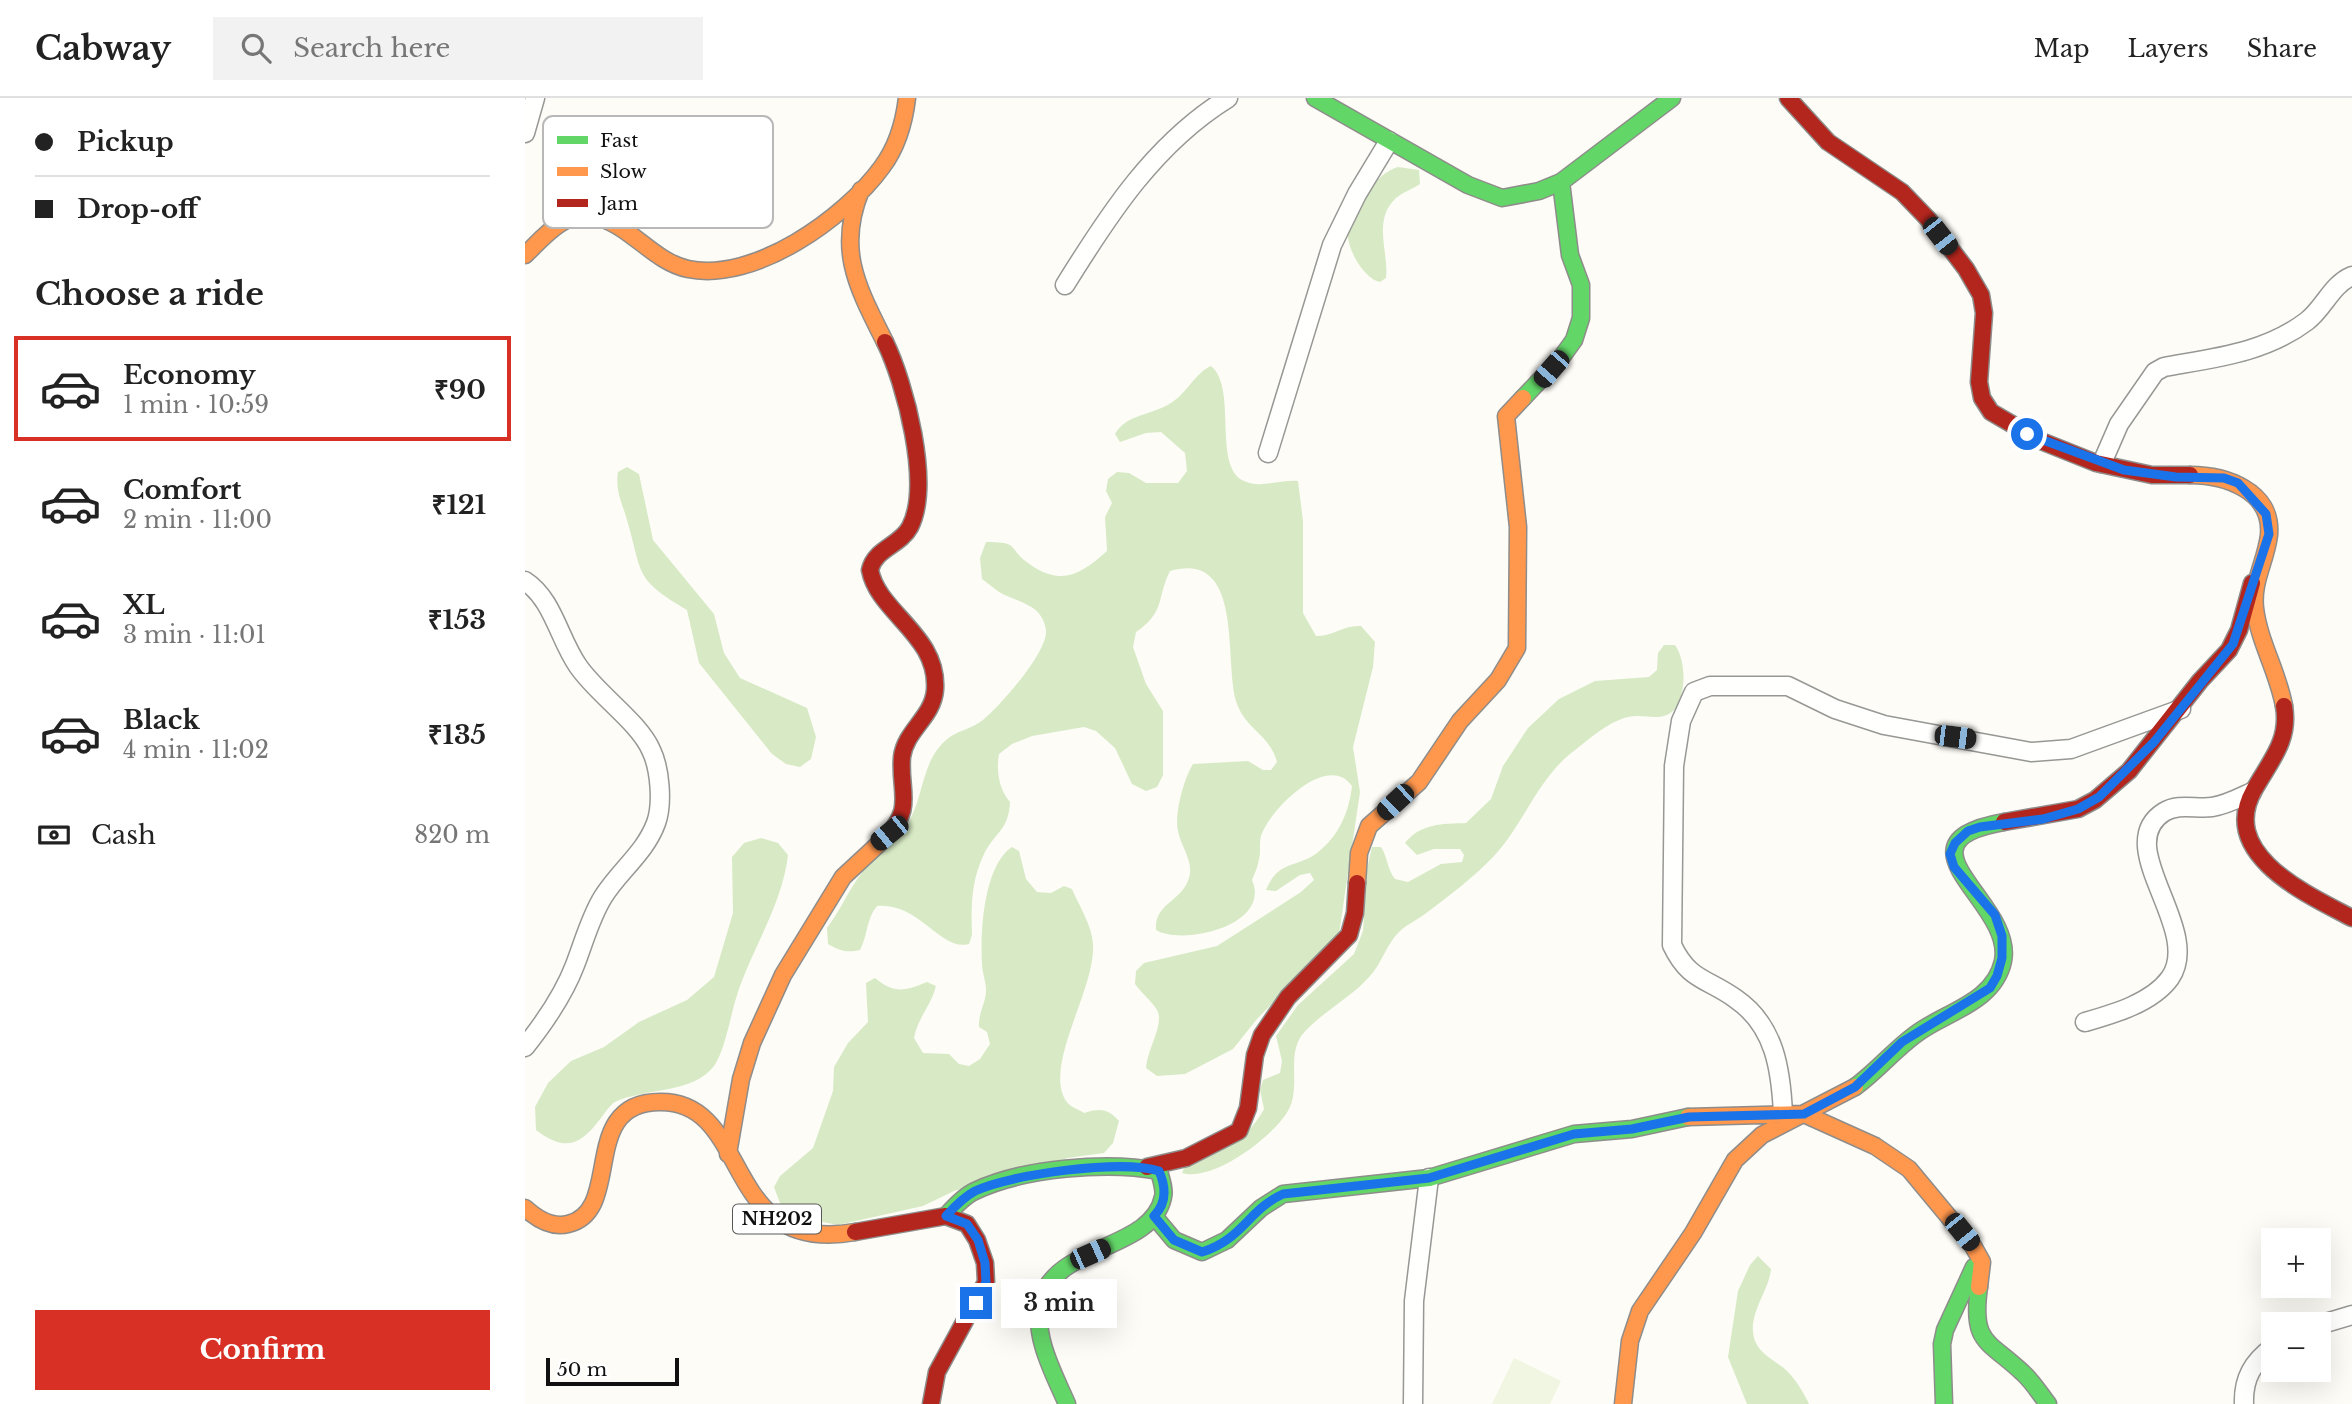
<!DOCTYPE html>
<meta charset="utf-8">
<style>
:root{--surface:#fff;--page:#f2f2f2;--text:#222;--muted:#767676;--line:#e0e0e0;--accent:#d93025}
body{margin:0;font-family:"Libre Baskerville",serif;background:var(--page);color:var(--text);height:100vh;display:flex;flex-direction:column;font-size:26px;white-space:nowrap}
*{box-sizing:border-box;margin:0}
p{font-size:23px;color:var(--muted)}
.icon{flex:none;width:38px;height:38px;fill:none;stroke:currentColor;stroke-width:2;stroke-linecap:round;stroke-linejoin:round}
.map{position:relative;flex:1;overflow:hidden}
.drawer{display:flex;flex-direction:column;background:var(--surface);width:525px}
.drawer>*{flex:none}
.guide{display:grid;align-content:center;height:154px;padding:0 35px;background:var(--surface)}
.controls{position:absolute;left:1736px;top:1130px;display:grid;gap:14px}
.controls a{display:grid;place-items:center;width:70px;height:70px;border-radius:0px;background:var(--surface);box-shadow:0 7px 28px #0002;font-size:35px}
.scale{position:absolute;left:21px;bottom:18px;width:133px;box-sizing:border-box;padding-left:7px;border:4px solid #111;border-top:0;font-size:19px;line-height:24px;white-space:nowrap;color:#111;-webkit-text-stroke:5px #fff;paint-order:stroke}
.end{position:absolute;width:32px;height:32px;margin:-16px;border:9px solid #1a73e8;background:#fff;box-shadow:0 0 0 4px #fff}
.from{border-radius:50%}
.bubble{position:absolute;height:49px;border-radius:0px;background:var(--surface);box-shadow:0 7px 28px #0002;font-size:23px;font-weight:800;line-height:49px;text-align:center}
.car{position:absolute;width:21px;height:42px;margin:-21px -10px;border-radius:9px;box-shadow:0 0 5px 2px #0007;background:linear-gradient(#222 24%,#8ab4d8 0 40%,#222 0 76%,#8ab4d8 0 86%,#222 0)}
.guide b{display:flex;align-items:center;gap:24px;height:66px;font-size:26px}
.guide b+b{border-top:2px solid var(--line)}
.guide i{width:18px;height:18px;background:var(--text)}
ul{padding:0;list-style:none}
li{display:flex;align-items:center;gap:21px;height:105px;margin:0 14px 10px;padding:0 21px;border:4px solid transparent;border-radius:0px}
li div{flex:1}
li b{display:block;font-size:26px}
li em{font-style:normal;font-weight:800}
li.selected{border-color:var(--accent)}
li>.icon{width:63px;height:63px;stroke-width:1.5}
h2{padding:0 35px;font-size:32px;line-height:84px}
.pay{display:flex;align-items:center;gap:18px;height:77px;padding:0 35px;font-size:26px}
.pay p{margin-inline-start:auto}
.action{display:flex;gap:14px;margin-top:auto;padding:14px 35px}
.action a{flex:1;height:80px;border-radius:0px;background:var(--accent);color:#fff;font-size:28px;font-weight:800;line-height:80px;text-align:center}
header{display:flex;align-items:center;gap:42px;box-sizing:border-box;height:98px;padding:0 35px;background:var(--surface);border-bottom:2px solid var(--line)}
header strong{font-size:33px}
nav{display:flex;gap:38px;margin-inline-start:auto;font-size:24px}
.search{width:490px;height:63px;background:var(--page);display:flex;align-items:center;gap:18px;box-sizing:border-box;padding:0 24px;border-radius:0px;color:var(--muted);font-size:26px}
main{display:flex;flex:1;min-height:0}
.map>svg:first-child{display:block}
</style>
<header>
<strong>Cabway</strong>
<div class="search"><svg class="icon" aria-label="search" viewBox="0 0 24 24"><circle cx="10" cy="10" r="6"/><path d="M15 15l6 6"/></svg>Search here</div>
<nav><a>Map</a><a>Layers</a><a>Share</a></nav>
</header>
<main>
<section class="drawer">
<div class="guide">
<b><i class="from"></i>Pickup</b>
<b><i></i>Drop-off</b>
</div>
<h2>Choose a ride</h2>
<ul>
<li class="selected"><svg class="icon" aria-label="car" viewBox="0 0 24 24"><path d="M5 17H2v-5l4-1 3-4h7l3 4 3 1v5h-3M9 17h6M6 11h13"/><circle cx="7" cy="17" r="2"/><circle cx="17" cy="17" r="2"/></svg><div><b>Economy</b><p>1 min · 10:59</p></div><em>₹90</em></li>
<li><svg class="icon" aria-label="car" viewBox="0 0 24 24"><path d="M5 17H2v-5l4-1 3-4h7l3 4 3 1v5h-3M9 17h6M6 11h13"/><circle cx="7" cy="17" r="2"/><circle cx="17" cy="17" r="2"/></svg><div><b>Comfort</b><p>2 min · 11:00</p></div><em>₹121</em></li>
<li><svg class="icon" aria-label="car" viewBox="0 0 24 24"><path d="M5 17H2v-5l4-1 3-4h7l3 4 3 1v5h-3M9 17h6M6 11h13"/><circle cx="7" cy="17" r="2"/><circle cx="17" cy="17" r="2"/></svg><div><b>XL</b><p>3 min · 11:01</p></div><em>₹153</em></li>
<li><svg class="icon" aria-label="car" viewBox="0 0 24 24"><path d="M5 17H2v-5l4-1 3-4h7l3 4 3 1v5h-3M9 17h6M6 11h13"/><circle cx="7" cy="17" r="2"/><circle cx="17" cy="17" r="2"/></svg><div><b>Black</b><p>4 min · 11:02</p></div><em>₹135</em></li>
</ul>
<div class="pay"><svg class="icon" aria-label="cash" viewBox="0 0 24 24"><path d="M3 7h18v10H3z"/><circle cx="12" cy="12" r="2"/></svg>Cash<p>820 m</p></div>
<div class="action"><a>Confirm</a></div>
</section>
<div class="map">
<svg width="1827" height="1306" viewBox="0 0 1827 1306">
<rect width="100%" height="100%" fill="#fdfcf7"/>
<path fill="#d8eac5" d="M 873,69 L 894,72 L 895,86 C 888,91 878,94 871,100 C 847,122 864,154 861,180 L 855,184 C 847,182 844,178 838,172 C 830,162 821,145 823,132 C 828,108 850,76 873,69 Z
M 686,268 C 713,290 687,369 719,383 C 736,391 755,381 773,383 L 778,423 L 778,515 L 791,538 C 809,538 818,527 836,528 L 850,544 L 848,569 L 828,649 L 835,694 L 814,836 L 732,921 L 708,951 L 660,976 L 632,978 L 621,970 C 622,951 640,926 632,912 C 627,903 616,895 610,886 L 611,873 L 619,865 L 692,848 L 776,794 L 789,782 L 785,775 L 775,777 L 751,793 L 741,792 C 753,762 772,770 792,755 C 814,738 824,714 827,688 C 803,653 744,712 736,738 C 734,745 736,754 734,761 C 733,768 730,775 727,782 C 747,828 657,848 631,832 C 629,805 657,804 664,780 C 669,763 656,749 653,733 C 649,717 659,680 668,666 L 723,663 L 738,672 L 746,672 L 752,664 C 744,635 720,632 711,603 C 699,560 719,452 645,473 C 631,501 641,513 611,534 L 608,549 L 621,586 L 638,613 L 638,677 L 632,689 L 621,693 L 607,686 L 590,650 L 571,633 L 559,629 L 507,638 L 487,646 L 474,656 C 471,672 474,692 485,704 C 484,732 470,734 459,756 C 446,783 446,809 447,837 L 444,846 C 416,854 394,804 352,808 C 341,821 343,837 335,852 C 322,855 315,853 303,846 L 302,830 C 315,813 323,793 336,776 C 349,757 372,745 383,725 C 399,699 396,665 420,643 C 430,633 447,631 458,622 C 475,608 523,554 521,532 C 517,505 493,505 474,494 C 468,490 463,485 457,481 L 455,460 L 461,444 C 496,444 482,450 503,465 C 536,489 555,477 582,453 L 580,419 L 587,405 L 581,393 L 583,381 L 592,374 L 604,375 L 621,385 L 653,385 L 662,373 L 660,355 L 636,334 L 621,335 L 595,344 L 590,336 C 601,316 628,317 646,305 C 662,295 671,274 686,268 Z
M 102,369 L 114,376 L 128,442 L 189,516 L 199,555 L 215,580 L 282,610 L 291,639 L 286,661 L 275,669 L 261,666 L 247,656 L 174,565 L 162,512 C 108,480 118,476 102,422 C 97,404 90,393 93,374 Z
M 1139,547 L 1150,547 C 1161,562 1162,597 1149,612 C 1136,625 1119,615 1103,619 C 1082,624 1062,643 1045,656 C 1012,683 998,727 969,758 C 949,779 924,798 900,816 C 892,822 881,827 874,834 C 861,847 857,865 845,878 C 825,901 796,914 777,937 C 762,957 775,986 765,1009 C 753,1036 688,1085 657,1075 L 659,1070 C 693,1052 720,1046 739,1011 L 735,992 L 738,982 L 755,975 L 757,963 L 751,938 L 773,907 L 829,856 L 838,833 L 842,771 L 847,749 L 856,749 C 863,760 862,771 870,781 L 883,784 L 916,766 L 937,764 L 939,757 L 935,751 L 909,751 L 892,757 L 880,745 C 896,725 917,726 941,725 L 966,701 L 978,668 L 1003,630 L 1034,601 L 1070,583 L 1124,579 L 1132,572 L 1133,555 Z
M 236,740 L 253,745 L 263,757 C 257,808 227,850 212,897 C 206,915 200,953 189,968 C 168,996 119,990 90,1004 C 85,1007 80,1015 76,1020 C 55,1048 40,1054 11,1032 L 10,1009 L 23,985 L 46,963 L 79,949 L 114,924 L 162,902 L 189,879 L 208,815 L 207,759 L 219,745 Z
M 487,749 L 494,753 L 501,781 L 512,794 L 526,795 L 539,788 L 547,791 C 554,808 567,827 568,846 C 571,891 518,967 541,1003 C 545,1009 553,1011 559,1015 C 574,1010 583,1010 594,1023 L 588,1045 L 579,1055 L 543,1060 L 429,1093 L 398,1108 L 313,1127 L 266,1118 L 255,1105 L 249,1089 L 255,1078 L 288,1050 L 308,993 L 309,969 L 323,945 L 343,924 L 341,885 L 350,880 C 369,896 381,893 402,884 L 411,888 C 406,908 393,919 389,940 L 398,955 L 424,956 L 434,966 L 444,968 L 455,961 L 465,946 L 462,934 L 454,929 C 453,915 461,905 461,892 C 461,884 457,874 457,865 C 455,833 459,767 487,749 Z
M 1233,1158 L 1246,1171 C 1244,1192 1226,1212 1228,1234 C 1230,1256 1250,1261 1263,1274 C 1271,1282 1279,1295 1284,1306 L 1222,1306 L 1203,1259 L 1213,1193 L 1225,1167 Z"/>
<path fill="#f0f6e1" d="M 989,1260 L 1036,1283 L 1025,1306 L 967,1306 Z"/>
<g fill="none" stroke-linecap="round" stroke-linejoin="round">
<defs>
<path id="street" d="M 0,35 L 10,0
M 540,187 C 584,116 630,45 703,0
M 743,355 L 807,147 L 832,96 L 864,43
M 1577,365 L 1594,326 L 1630,274 L 1639,269 C 1689,260 1740,255 1782,223 C 1799,210 1807,186 1827,178
M 0,483 C 28,501 34,541 53,568 C 72,596 114,624 126,652 C 135,670 138,706 131,725 C 120,755 94,773 78,799 C 65,820 59,844 50,867 C 39,896 19,925 0,949
M 1560,924 C 1588,916 1627,905 1645,880 C 1679,831 1585,748 1639,714 C 1653,705 1671,711 1687,709 C 1701,707 1714,700 1727,694
M 1258,1016 C 1256,972 1250,928 1211,901 C 1182,880 1164,883 1147,847 L 1149,668 L 1156,623 L 1169,594 L 1185,588 L 1263,588 L 1310,611 L 1359,627 L 1506,654 L 1546,651 L 1656,611
M 1794,1227 L 1827,1217
M 888,1306 L 889,1203 L 904,1080
M 1719,1306 C 1718,1280 1728,1264 1748,1249"/>
<path id="fast" d="M 790,0 L 943,87 L 977,100 L 1014,93 L 1036,84 L 1147,0
M 998,300 L 1036,260 L 1049,242 L 1056,220 L 1056,187 L 1045,157 L 1036,84
M 1330,989 C 1352,973 1369,952 1391,936 C 1420,914 1469,905 1478,863 C 1490,804 1362,745 1479,724
M 421,1118 C 429,1109 439,1098 450,1093 C 498,1070 583,1063 634,1073 C 636,1081 640,1092 638,1099 C 627,1153 530,1146 516,1203 C 507,1237 529,1276 542,1306
M 629,1118 L 649,1142 L 677,1154 L 702,1142 L 736,1110 L 758,1096 L 904,1080 L 1049,1036 L 1107,1031 L 1163,1019
M 1454,1189 C 1446,1246 1463,1242 1498,1275 C 1508,1284 1515,1296 1523,1306
M 1419,1306 L 1417,1246 L 1420,1232 L 1449,1169"/>
<path id="slow" d="M 336,92 C 311,152 333,190 360,244
M 0,157 C 18,140 38,114 66,118 C 103,123 126,163 163,171 C 229,185 320,120 357,69 C 372,49 379,25 382,0
M 1665,377 C 1699,377 1748,392 1744,437 C 1741,463 1727,483 1730,510 C 1734,544 1753,574 1759,608
M 832,785 L 834,755 L 844,728 L 894,684 L 935,623 L 973,582 L 992,550 L 993,429 L 981,318 L 998,300
M 1163,1019 L 1279,1016 L 1350,1048 L 1384,1071 L 1448,1148 L 1457,1164 L 1454,1189
M 203,1056 L 216,981 L 227,945 L 258,877 L 318,779 L 360,740
M 0,1110 C 12,1121 27,1130 43,1126 C 100,1113 52,1003 136,1004 C 228,1004 195,1158 330,1134
M 1098,1306 L 1105,1243 L 1115,1213 L 1168,1135 L 1210,1062 L 1237,1037 L 1330,989"/>
<path id="jam" d="M 1263,0 L 1303,44 L 1377,94 L 1403,121 L 1441,171 L 1456,197 L 1459,215 L 1454,284 L 1457,300 L 1466,314 L 1516,343 L 1571,365 L 1627,377 L 1665,377
M 1759,608 C 1765,643 1745,663 1729,692 C 1693,756 1781,796 1827,820
M 1479,724 L 1553,711 L 1570,702 L 1604,673 L 1675,583 L 1704,552 L 1714,532 L 1727,485
M 360,740 C 390,710 374,694 377,659 C 380,633 408,619 410,592 C 414,537 353,515 345,472 C 350,450 375,448 385,429 C 407,386 380,285 360,244
M 622,1069 L 661,1060 L 714,1033 L 723,1010 L 730,957 L 737,937 L 763,899 L 824,837 L 830,815 L 832,785
M 330,1134 L 421,1118 L 442,1126 L 452,1142 L 460,1165 L 461,1184 L 412,1274 L 406,1306"/>
</defs>
<use href="#street" stroke="#979795" stroke-width="21"/>
<use href="#fast" stroke="#8e8d8b" stroke-width="19"/>
<use href="#slow" stroke="#8e8d8b" stroke-width="19"/>
<use href="#jam" stroke="#8e8d8b" stroke-width="19"/>
<use href="#street" stroke="#fffffe" stroke-width="18"/>
<use href="#fast" stroke="#63d668" stroke-width="16"/>
<use href="#slow" stroke="#ff974d" stroke-width="16"/>
<use href="#jam" stroke="#b3261e" stroke-width="16"/>
</g>
<g fill="none" stroke-linecap="round" stroke-linejoin="round">
<path stroke="#1a73e8" stroke-width="9" d="M 451,1205 L 461,1184 L 460,1165 L 453,1142 L 442,1126 L 421,1118 C 430,1108 439,1099 450,1093 C 486,1076 597,1061 634,1073 C 641,1089 642,1105 629,1118 L 649,1142 L 677,1154 C 718,1141 723,1112 758,1096 L 904,1080 L 1049,1036 L 1107,1031 L 1164,1019 L 1279,1016 L 1330,989 L 1377,944 L 1465,890 L 1472,878 L 1477,860 L 1477,838 L 1470,817 L 1429,769 L 1425,756 L 1430,745 L 1443,733 L 1455,729 L 1518,721 L 1553,711 L 1574,699 L 1629,644 L 1708,546 L 1744,436 L 1741,416 L 1713,385 L 1699,380 L 1651,379 L 1599,372 L 1502,336"/>
</g>
<g text-anchor="middle" stroke-width="7" stroke-linejoin="round" paint-order="stroke">
<rect fill="#fff" stroke="#585858" stroke-width="2" x="208" y="1106.5" width="88" height="29" rx="5"/>
<g font-size="18" font-weight="bold" fill="#111">
<text x="252" y="1127">NH202</text>
</g>
</g>
<rect x="18" y="18" width="230" height="112" rx="10" fill="#fff" stroke="#b8b8b8" stroke-width="2"/>
<rect x="32" y="38" width="31" height="8" fill="#63d668"/>
<rect x="32" y="69" width="31" height="9" fill="#ff974d"/>
<rect x="32" y="101" width="31" height="8" fill="#b3261e"/>
<g font-size="19" fill="#111">
<text x="75" y="49">Fast</text>
<text x="75" y="80">Slow</text>
<text x="75" y="112">Jam</text>
</g>
</svg>
<div class="controls">
<a>+</a>
<a>−</a>
</div>
<div class="scale">50 m</div>
<i class="end from" style="left:1502px;top:336px"></i>
<i class="end" style="left:451px;top:1205px"></i>
<div class="bubble" style="left:476px;top:1181px;width:116px">3 min</div>
<i class="car" style="left:1415px;top:138px;rotate:142deg"></i>
<i class="car" style="left:1026px;top:271px;rotate:221deg"></i>
<i class="car" style="left:1430px;top:639px;rotate:97deg"></i>
<i class="car" style="left:870px;top:704px;rotate:227deg"></i>
<i class="car" style="left:364px;top:735px;rotate:231deg"></i>
<i class="car" style="left:1437px;top:1134px;rotate:141deg"></i>
<i class="car" style="left:565px;top:1156px;rotate:66deg"></i>
</div>
</main>
